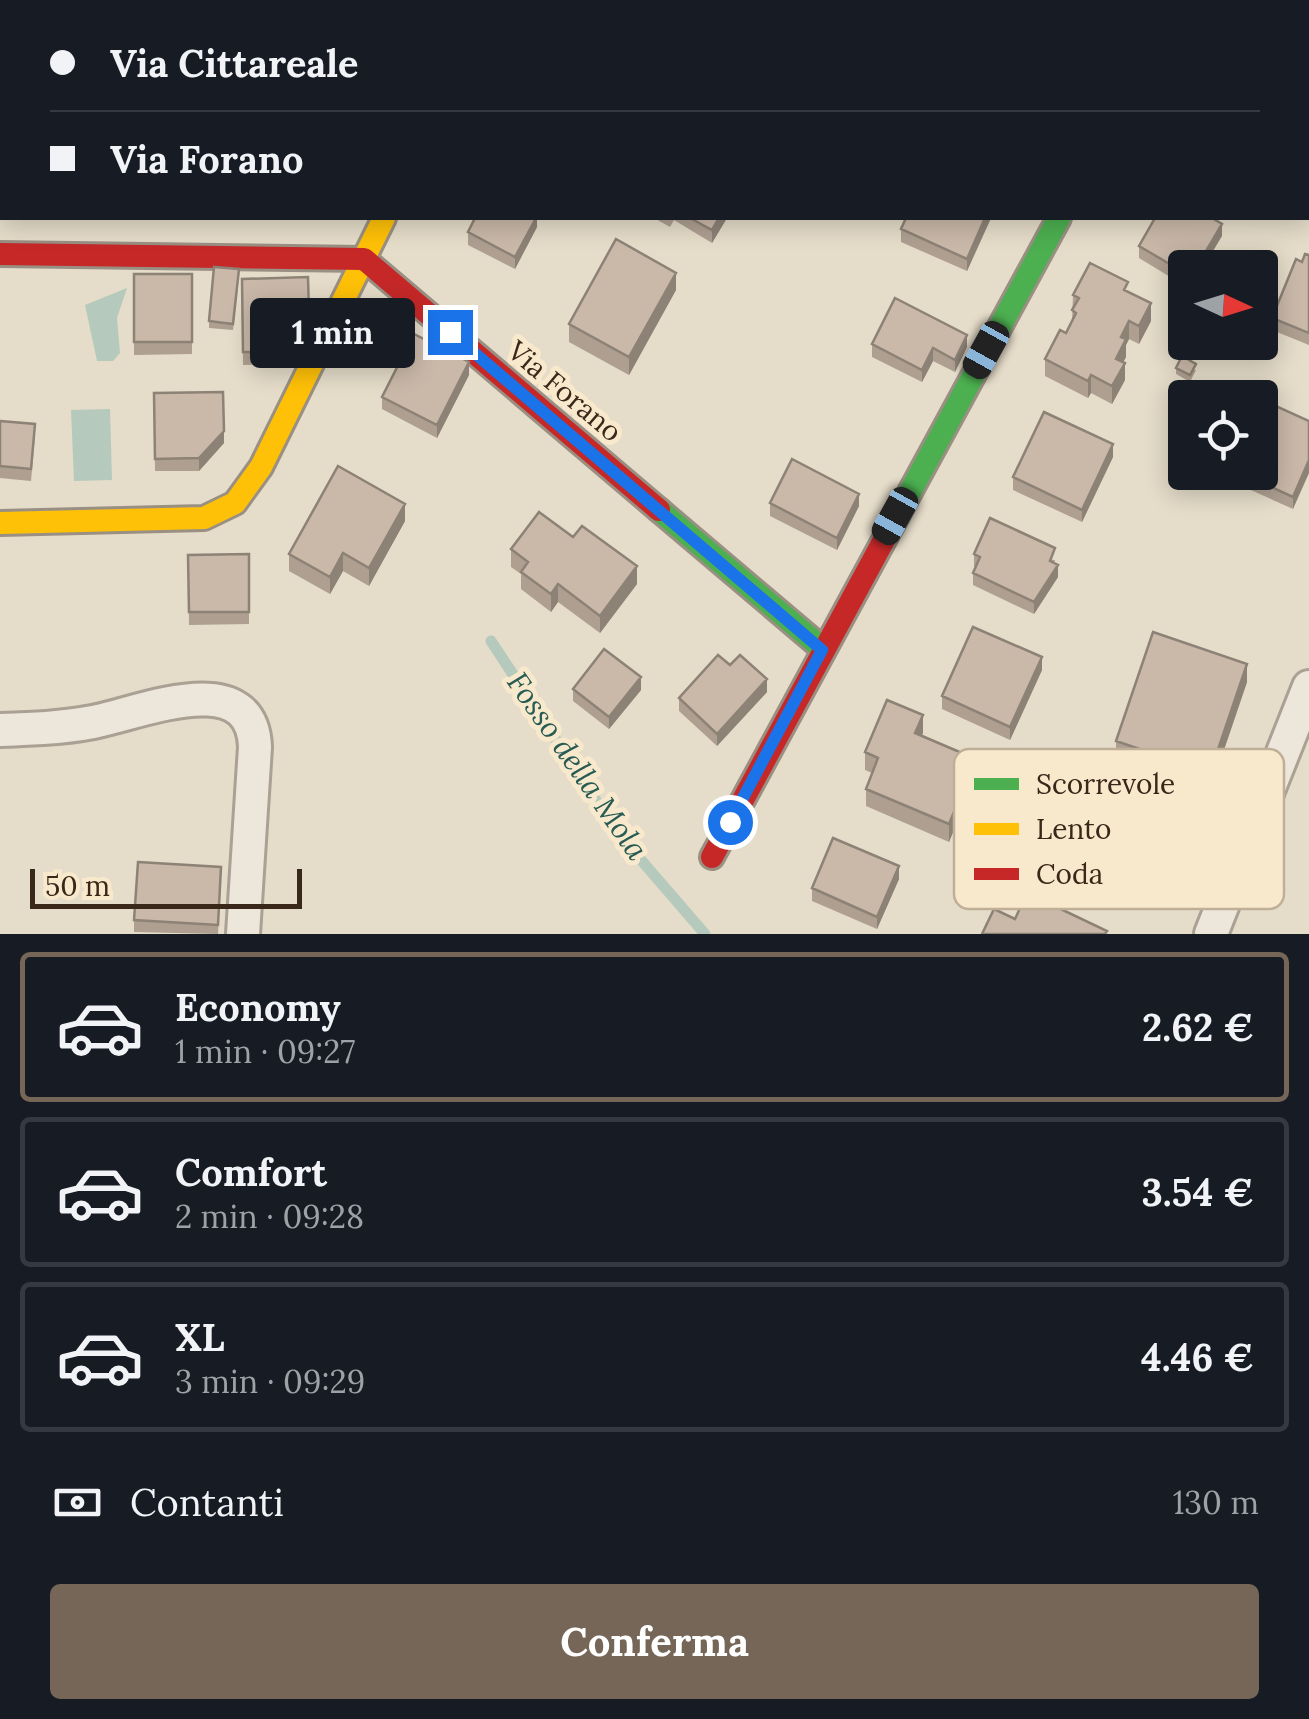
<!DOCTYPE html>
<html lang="it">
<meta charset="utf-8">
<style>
:root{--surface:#171b24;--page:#242831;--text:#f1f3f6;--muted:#9ea1a6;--line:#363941;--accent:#756657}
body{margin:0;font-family:Lora,serif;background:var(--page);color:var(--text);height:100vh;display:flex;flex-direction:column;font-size:38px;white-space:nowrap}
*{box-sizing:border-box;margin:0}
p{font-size:32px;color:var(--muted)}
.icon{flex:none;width:55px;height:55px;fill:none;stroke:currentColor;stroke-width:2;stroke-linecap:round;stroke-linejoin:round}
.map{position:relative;height:934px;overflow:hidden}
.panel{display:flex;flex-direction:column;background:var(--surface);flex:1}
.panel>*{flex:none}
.top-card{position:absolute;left:0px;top:0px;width:1310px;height:220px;box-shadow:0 5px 25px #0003;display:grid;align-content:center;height:220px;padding:0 50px;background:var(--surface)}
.needle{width:65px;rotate:94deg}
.fabs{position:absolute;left:1168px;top:250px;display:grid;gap:20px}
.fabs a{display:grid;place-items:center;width:110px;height:110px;border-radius:10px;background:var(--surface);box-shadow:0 5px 25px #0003;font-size:50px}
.scale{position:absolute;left:30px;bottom:25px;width:272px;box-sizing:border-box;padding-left:10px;border:5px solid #39271a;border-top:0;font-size:28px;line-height:35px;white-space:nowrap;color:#39271a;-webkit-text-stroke:8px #f9e9cc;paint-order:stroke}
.end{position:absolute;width:45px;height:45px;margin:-22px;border:12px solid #1a73e8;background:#fff;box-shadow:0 0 0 5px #fff}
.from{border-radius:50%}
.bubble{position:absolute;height:70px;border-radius:10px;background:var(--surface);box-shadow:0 5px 25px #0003;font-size:32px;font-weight:700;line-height:70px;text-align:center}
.car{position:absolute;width:30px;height:60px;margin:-30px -15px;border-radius:12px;box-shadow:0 0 8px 2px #0007;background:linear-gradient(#222 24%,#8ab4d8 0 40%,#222 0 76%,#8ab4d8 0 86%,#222 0)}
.top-card b{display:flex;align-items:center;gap:35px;height:95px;font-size:38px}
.top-card b+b{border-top:2px solid var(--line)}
.top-card i{width:25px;height:25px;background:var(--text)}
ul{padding:18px 0 0;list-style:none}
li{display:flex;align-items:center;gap:30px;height:150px;margin:0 20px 15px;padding:0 30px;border:5px solid var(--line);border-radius:10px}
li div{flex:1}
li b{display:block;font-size:38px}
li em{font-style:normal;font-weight:700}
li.active{border-color:var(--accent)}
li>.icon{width:90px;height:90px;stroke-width:1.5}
.pay{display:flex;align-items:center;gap:25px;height:110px;padding:0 50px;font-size:38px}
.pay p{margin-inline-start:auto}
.cta{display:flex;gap:20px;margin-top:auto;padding:20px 50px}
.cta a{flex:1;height:115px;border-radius:10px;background:var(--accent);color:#fff;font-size:40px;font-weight:700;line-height:115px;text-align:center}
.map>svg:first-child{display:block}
</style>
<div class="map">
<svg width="1309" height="934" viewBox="0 0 1309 934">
<rect width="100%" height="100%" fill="#e5dcc9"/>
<path fill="#b5cabc" d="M 127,288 L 117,318 L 120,353 L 113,361 L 97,361 L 85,305 Z
M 110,409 L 112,480 L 74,481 L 71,410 Z"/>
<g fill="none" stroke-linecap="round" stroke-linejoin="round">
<path stroke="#b5cabc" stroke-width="11" d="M 491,641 L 616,831 L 705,934"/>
<defs>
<path id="street" d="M 488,2 L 489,0
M 1177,2 L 1178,0
M 0,730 C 31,729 62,728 93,722 C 140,713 252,664 255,747 L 243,934
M 1211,934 L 1309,687"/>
<path id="fast" d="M 659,510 L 823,649
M 897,516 L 1059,218"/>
<path id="slow" d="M 0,523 L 204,518 L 235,503 L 261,467 L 384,218"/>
<path id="jam" d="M 0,254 L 364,259 L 659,510
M 712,857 L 897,516"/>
</defs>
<use href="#street" stroke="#aaa093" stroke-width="38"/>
<use href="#fast" stroke="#999083" stroke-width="28"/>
<use href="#slow" stroke="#999083" stroke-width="28"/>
<use href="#jam" stroke="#999083" stroke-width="28"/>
<use href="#street" stroke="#ede6db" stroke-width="32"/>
<use href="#fast" stroke="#4caf50" stroke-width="22"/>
<use href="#slow" stroke="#ffc107" stroke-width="22"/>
<use href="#jam" stroke="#c62828" stroke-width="22"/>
</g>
<path fill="#ae9f91" d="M 537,218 L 537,227 L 515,269 L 468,245 L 468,232 Z
M 654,218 L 727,218 L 712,243 L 674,220 L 670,227 Z
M 906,218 L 991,218 L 967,271 L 901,242 L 901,229 Z
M 1222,236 L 1185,268 L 1185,286 L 1139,258 L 1139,246 Z
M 1309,255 L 1309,345 L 1272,330 L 1272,318 L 1302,262 Z
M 134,274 L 192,274 L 192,354 L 134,355 Z
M 239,276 L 233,330 L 209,328 L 209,321 Z
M 308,277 L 309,326 L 290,326 L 290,364 L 243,365 L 242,279 Z
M 676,290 L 629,375 L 569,342 L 569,324 Z
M 1128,292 L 1151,321 L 1139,344 L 1129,339 L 1126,345 L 1126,357 L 1123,362 L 1125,380 L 1112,404 L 1091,393 L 1088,398 L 1045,376 L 1045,359 L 1066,333 L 1072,321 L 1073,295 Z
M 872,344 L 967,347 L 955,372 L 933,361 L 922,382 L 872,357 Z
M 1176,368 L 1196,370 L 1190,382 L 1176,374 Z
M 469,375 L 437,438 L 382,409 L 382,397 Z
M 154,393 L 224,443 L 199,471 L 155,471 Z
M 0,421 L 35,436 L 31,481 L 0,478 Z
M 1309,421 L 1293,509 L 1224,478 L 1224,472 L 1260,472 Z
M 1113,457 L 1082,522 L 1013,490 L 1013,477 Z
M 770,503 L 859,506 L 837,550 L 770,516 Z
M 405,521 L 369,586 L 343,571 L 330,594 L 289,571 L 289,554 Z
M 511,549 L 637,584 L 600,633 L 558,602 L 551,612 L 521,589 L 521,574 L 511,567 Z
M 249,554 L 249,624 L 189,625 L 188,555 Z
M 974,554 L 1055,560 L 1054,563 L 1058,577 L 1034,614 L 973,585 L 973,573 L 975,567 L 974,566 Z
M 730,665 L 767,692 L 717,746 L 679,711 L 679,698 Z
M 1042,670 L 1010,740 L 942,709 L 942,696 Z
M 1247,682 L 1210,791 L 1116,758 L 1116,741 Z
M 573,689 L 641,690 L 609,729 L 573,701 Z
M 923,733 L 921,736 L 976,777 L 949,842 L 866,806 L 866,789 L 872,773 L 865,770 L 865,752 Z
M 221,867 L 218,934 L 134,932 L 134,920 Z
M 899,879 L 877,929 L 812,901 L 812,888 Z"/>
<path fill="#8d8276" d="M 536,218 L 537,218 L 537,227 L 515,269 L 515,257 Z
M 719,218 L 727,218 L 712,243 L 712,230 Z
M 985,218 L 991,218 L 967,271 L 967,259 Z
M 1222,224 L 1222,236 L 1203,268 L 1196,268 Z
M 676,273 L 676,290 L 629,375 L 629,357 Z
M 1151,303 L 1151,321 L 1139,344 L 1139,326 Z
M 1129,321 L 1129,339 L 1126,345 L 1126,357 L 1116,376 L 1116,359 L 1121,337 Z
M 967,335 L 967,347 L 955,372 L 955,360 Z
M 933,348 L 933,361 L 922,382 L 922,370 Z
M 469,362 L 469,375 L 437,438 L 437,425 Z
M 1125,363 L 1125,380 L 1112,404 L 1112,386 Z
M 1091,375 L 1091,393 L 1088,398 L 1088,381 Z
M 224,431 L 224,443 L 199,471 L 199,458 Z
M 1113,444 L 1113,457 L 1082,522 L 1082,510 Z
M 1309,460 L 1309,473 L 1293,509 L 1293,497 Z
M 859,494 L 859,506 L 837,550 L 837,538 Z
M 405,504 L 405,521 L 369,586 L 369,568 Z
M 343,553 L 343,571 L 330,594 L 330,577 Z
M 1058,565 L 1058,577 L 1034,614 L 1034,602 Z
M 637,566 L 637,584 L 600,633 L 600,616 Z
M 558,584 L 558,602 L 551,612 L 551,594 Z
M 1042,657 L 1042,670 L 1010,740 L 1010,727 Z
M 1247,664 L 1247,682 L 1210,791 L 1210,773 Z
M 641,677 L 641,690 L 609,729 L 609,717 Z
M 767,679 L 767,692 L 717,746 L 717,734 Z
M 923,715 L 923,733 L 915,751 L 915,733 Z
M 976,759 L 976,777 L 949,842 L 949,824 Z
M 899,866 L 899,879 L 877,929 L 877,917 Z"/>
<path fill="#cab9a9" stroke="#8d8276" stroke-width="2.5" d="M 0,0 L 27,0 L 27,2 L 2,2 L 2,59 L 0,59 Z
M 388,0 L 439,0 L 439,2 L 388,2 Z
M 552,0 L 580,0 L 583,2 L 551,2 Z
M 1033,0 L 1114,0 L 1113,2 L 1032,2 Z
M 1273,0 L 1288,0 L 1293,2 L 1272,2 Z
M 1308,10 L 1309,11 L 1309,62 L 1308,62 Z
M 0,109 L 2,109 L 2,173 L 0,173 Z
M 475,218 L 536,218 L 515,257 L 468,232 Z
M 690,218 L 719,218 L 712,230 Z
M 906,218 L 985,218 L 967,259 L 901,229 Z
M 1155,218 L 1212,218 L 1222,224 L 1196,268 L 1185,268 L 1185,273 L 1139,246 Z
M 616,239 L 676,273 L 629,357 L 569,324 Z
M 1305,254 L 1309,255 L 1309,333 L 1272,318 L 1296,259 L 1302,262 Z
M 1090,263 L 1128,282 L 1124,290 L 1151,303 L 1139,326 L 1129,321 L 1121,337 L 1126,339 L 1116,359 L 1125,363 L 1112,386 L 1091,375 L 1088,381 L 1045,359 L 1060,330 L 1066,333 L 1076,313 L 1072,310 L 1079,298 L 1073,295 Z
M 214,267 L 239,269 L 233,324 L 209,321 Z
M 134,274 L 192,274 L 192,342 L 134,342 Z
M 308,277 L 309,314 L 289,314 L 290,352 L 243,352 L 242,279 Z
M 895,298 L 967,335 L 955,360 L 933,348 L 922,370 L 872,344 Z
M 414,334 L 469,362 L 437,425 L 382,397 Z
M 1182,356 L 1196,364 L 1190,375 L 1176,368 Z
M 223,392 L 224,431 L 199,458 L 155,459 L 154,393 Z
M 1260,399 L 1309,421 L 1309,460 L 1293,497 L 1239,472 L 1260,472 Z
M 1044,412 L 1113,444 L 1082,510 L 1013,477 Z
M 0,421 L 35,424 L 31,469 L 0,466 Z
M 792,459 L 859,494 L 837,538 L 770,503 Z
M 338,466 L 405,504 L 369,568 L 343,553 L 330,577 L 289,554 Z
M 539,512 L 573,537 L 582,526 L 637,566 L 600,616 L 558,584 L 551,594 L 521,572 L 528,562 L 511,549 Z
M 990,518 L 1055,548 L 1050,561 L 1058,565 L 1034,602 L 973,573 L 980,557 L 974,554 Z
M 249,554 L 249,612 L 189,612 L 188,555 Z
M 973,627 L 1042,657 L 1010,727 L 942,696 Z
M 1153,632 L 1247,664 L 1210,773 L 1116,741 Z
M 604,649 L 641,677 L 609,717 L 573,689 Z
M 718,655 L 730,665 L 740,655 L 767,679 L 717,734 L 679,698 Z
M 887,700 L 923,715 L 915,733 L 976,759 L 949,824 L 866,789 L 878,758 L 865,752 Z
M 833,838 L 899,866 L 877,917 L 812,888 Z
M 138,862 L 221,867 L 218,925 L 134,920 Z
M 1027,893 L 1107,931 L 1105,934 L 982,934 L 994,909 L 1015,919 Z"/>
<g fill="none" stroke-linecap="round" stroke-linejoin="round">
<path stroke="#1a73e8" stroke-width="12" d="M 450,332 L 822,650 L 730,822"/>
</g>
<g text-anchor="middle" stroke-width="10" stroke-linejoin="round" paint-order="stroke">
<g font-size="28" fill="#39271a" stroke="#f9e9cc">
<text transform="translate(565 391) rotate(40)" y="10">Via Forano</text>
</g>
<g font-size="30" font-style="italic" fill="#275b54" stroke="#f9e9cc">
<text transform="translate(577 766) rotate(55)" y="10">Fosso della Mola</text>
</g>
</g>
<rect x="954" y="749" width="330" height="160" rx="15" fill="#f9e9cc" stroke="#bfaf97" stroke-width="2.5"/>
<rect x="974" y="778" width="45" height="12" fill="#4caf50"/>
<rect x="974" y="823" width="45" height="12" fill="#ffc107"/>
<rect x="974" y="868" width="45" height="12" fill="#c62828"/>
<g font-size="28" fill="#39271a">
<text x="1036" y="794">Scorrevole</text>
<text x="1036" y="839">Lento</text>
<text x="1036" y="884">Coda</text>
</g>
</svg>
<div class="fabs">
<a><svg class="needle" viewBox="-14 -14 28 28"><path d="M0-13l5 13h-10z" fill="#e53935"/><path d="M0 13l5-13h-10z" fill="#9ea1a6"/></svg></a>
<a><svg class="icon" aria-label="locate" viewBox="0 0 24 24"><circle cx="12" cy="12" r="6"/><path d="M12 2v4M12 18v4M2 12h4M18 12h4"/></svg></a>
</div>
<div class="scale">50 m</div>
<i class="end from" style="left:730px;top:822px"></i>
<i class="end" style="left:450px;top:332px"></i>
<div class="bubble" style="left:250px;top:298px;width:165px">1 min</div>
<i class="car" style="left:986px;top:350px;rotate:209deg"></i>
<i class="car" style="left:895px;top:516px;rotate:209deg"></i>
<div class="top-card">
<b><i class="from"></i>Via Cittareale</b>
<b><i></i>Via Forano</b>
</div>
</div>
<section class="panel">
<ul>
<li class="active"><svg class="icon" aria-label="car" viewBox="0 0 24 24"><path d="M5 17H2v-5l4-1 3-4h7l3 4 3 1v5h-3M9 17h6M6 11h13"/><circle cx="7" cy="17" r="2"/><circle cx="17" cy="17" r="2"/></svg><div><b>Economy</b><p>1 min · 09:27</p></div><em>2.62 €</em></li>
<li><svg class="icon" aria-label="car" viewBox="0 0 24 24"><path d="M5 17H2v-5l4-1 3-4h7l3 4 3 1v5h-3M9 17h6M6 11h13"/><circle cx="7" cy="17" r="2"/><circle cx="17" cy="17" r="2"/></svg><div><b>Comfort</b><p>2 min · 09:28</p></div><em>3.54 €</em></li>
<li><svg class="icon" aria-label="car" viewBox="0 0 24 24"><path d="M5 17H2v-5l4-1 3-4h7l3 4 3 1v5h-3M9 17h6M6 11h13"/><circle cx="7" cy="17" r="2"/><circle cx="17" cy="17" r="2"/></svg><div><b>XL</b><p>3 min · 09:29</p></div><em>4.46 €</em></li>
</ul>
<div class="pay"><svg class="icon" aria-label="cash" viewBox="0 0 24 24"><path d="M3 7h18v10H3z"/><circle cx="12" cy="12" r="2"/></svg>Contanti<p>130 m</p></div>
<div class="cta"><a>Conferma</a></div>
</section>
